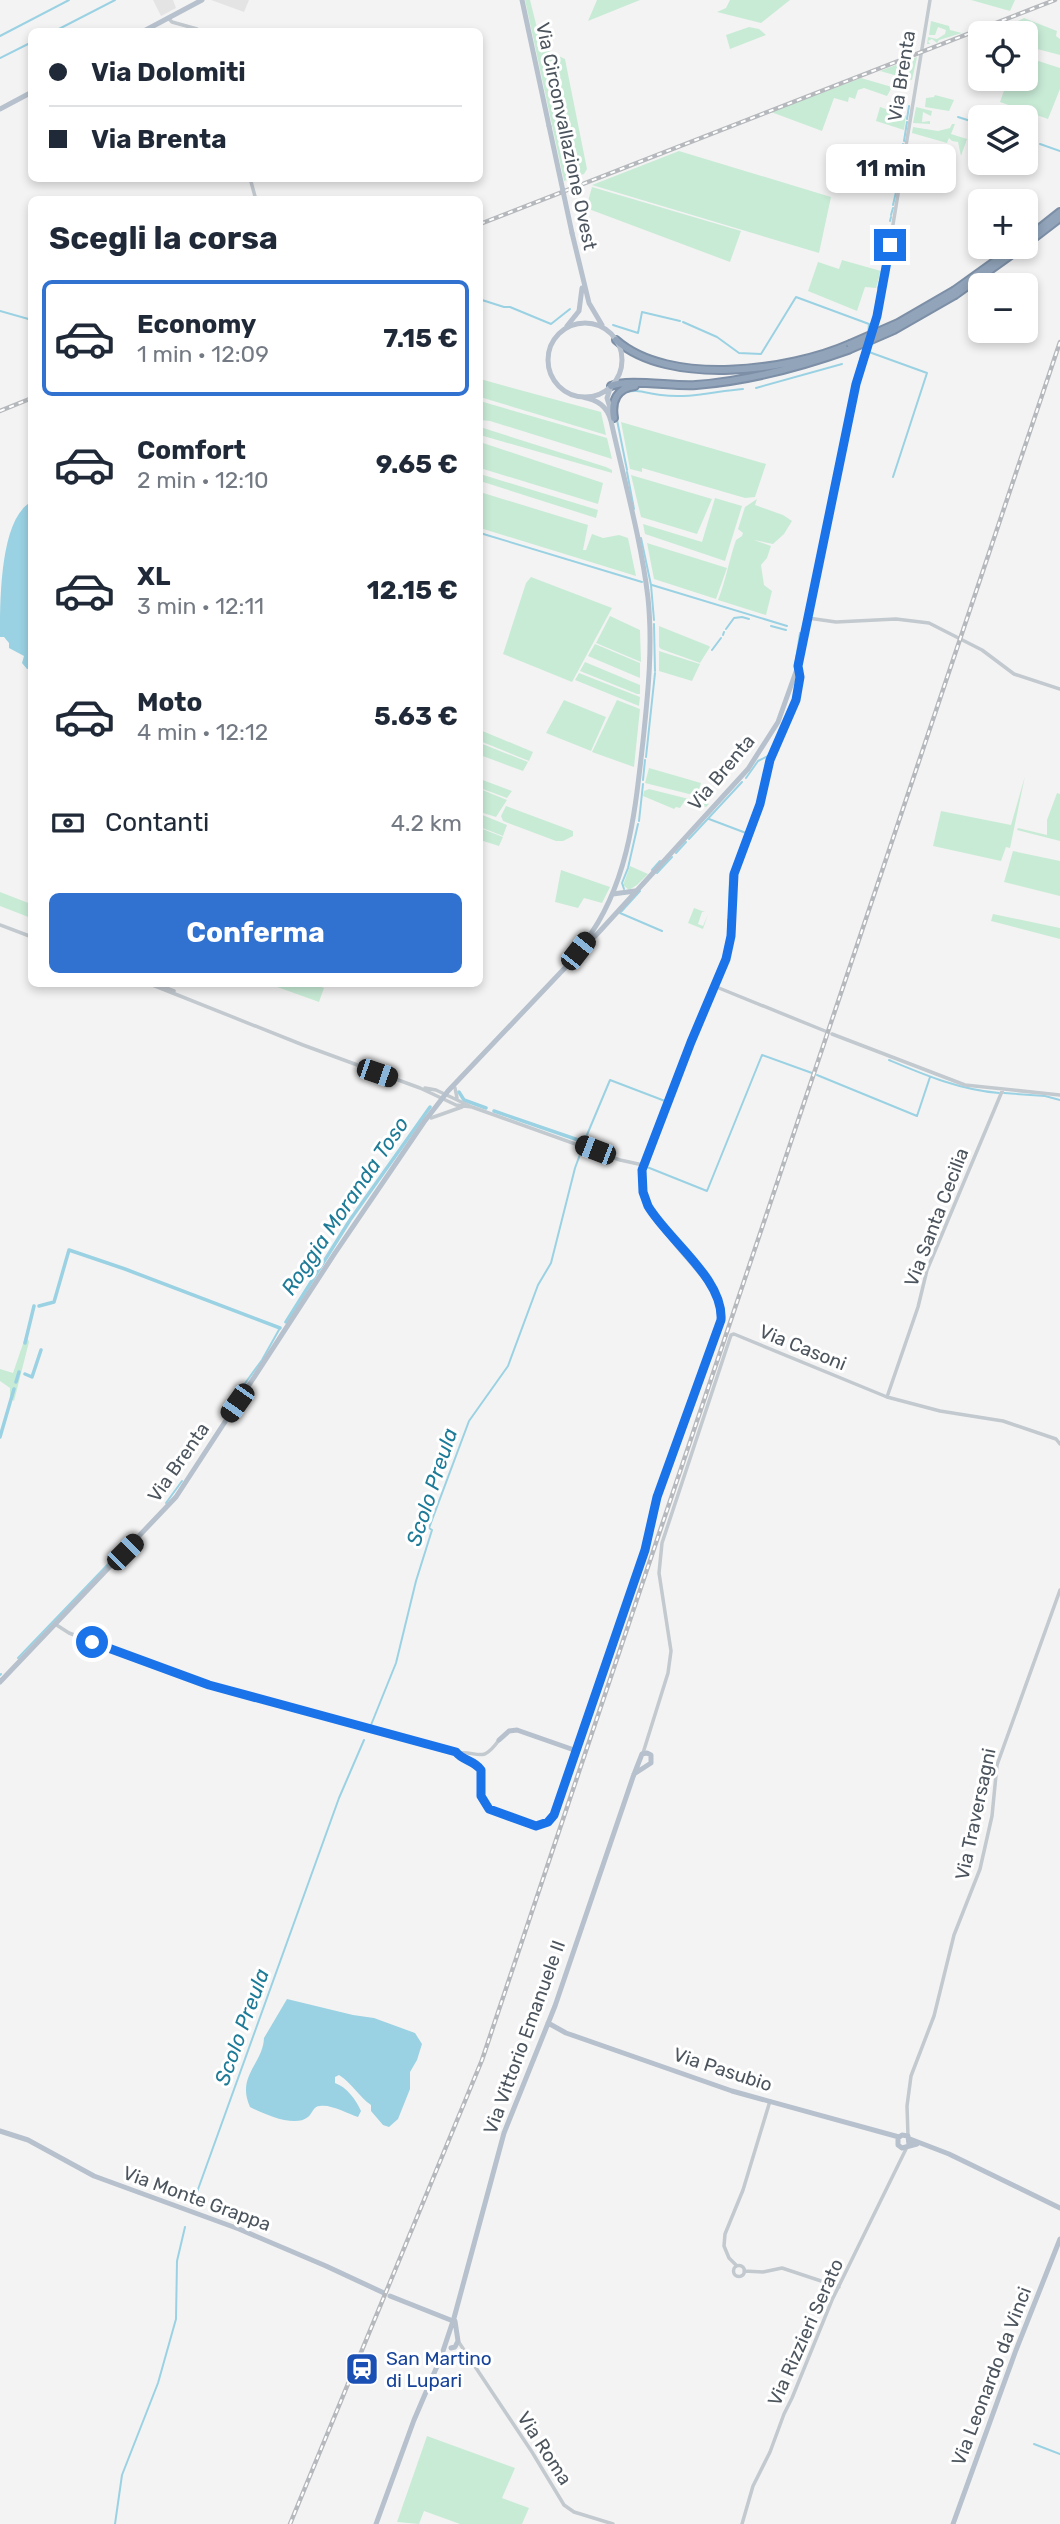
<!DOCTYPE html>
<html lang="it">
<meta charset="utf-8">
<style>
:root{--surface:#fff;--page:#f6f6f7;--text:#1f2937;--muted:#747a83;--line:#e0e1e3;--accent:#3172d0}
body{margin:0;font-family:Rubik,sans-serif;background:var(--page);color:var(--text);height:100vh;display:flex;flex-direction:column;font-size:26px;white-space:nowrap}
*{box-sizing:border-box;margin:0}
p{font-size:23px;color:var(--muted)}
.icon{flex:none;width:38px;height:38px;fill:none;stroke:currentColor;stroke-width:2;stroke-linecap:round;stroke-linejoin:round}
.map{position:relative;flex:1;overflow:hidden}
.drawer{position:absolute;left:28px;top:196px;width:455px;height:791px;display:flex;flex-direction:column;background:var(--surface);border-radius:10px;box-shadow:0 4px 10px #0003}
.drawer>*{flex:none}
.guide{position:absolute;left:28px;top:28px;width:455px;height:154px;border-radius:10px;box-shadow:0 4px 10px #0003;display:grid;align-content:center;height:154px;padding:0 21px;background:var(--surface)}
.buttons{position:absolute;left:968px;top:21px;display:grid;gap:14px}
.buttons a{display:grid;place-items:center;width:70px;height:70px;border-radius:10px;background:var(--surface);box-shadow:0 4px 10px #0003;font-size:35px}
.end{position:absolute;width:32px;height:32px;margin:-16px;border:9px solid #1a73e8;background:#fff;box-shadow:0 0 0 4px #fff}
.from{border-radius:50%}
.bubble{position:absolute;height:49px;border-radius:10px;background:var(--surface);box-shadow:0 4px 10px #0003;font-size:23px;font-weight:700;line-height:49px;text-align:center}
.car{position:absolute;width:21px;height:42px;margin:-21px -10px;border-radius:9px;box-shadow:0 0 5px 2px #0007;background:linear-gradient(#222 24%,#8ab4d8 0 40%,#222 0 76%,#8ab4d8 0 86%,#222 0)}
.guide b{display:flex;align-items:center;gap:24px;height:66px;font-size:26px}
.guide b+b{border-top:2px solid var(--line)}
.guide i{width:18px;height:18px;background:var(--text)}
ul{padding:0;list-style:none}
li{display:flex;align-items:center;gap:21px;height:116px;margin:0 14px 10px;padding:0 7px;border:4px solid transparent;border-radius:10px}
li div{flex:1}
li b{display:block;font-size:26px}
li em{font-style:normal;font-weight:700}
li.selected{border-color:var(--accent)}
li>.icon{width:63px;height:63px;stroke-width:1.5}
h2{padding:0 21px;font-size:32px;line-height:84px}
.pay{display:flex;align-items:center;gap:18px;height:77px;padding:0 21px;font-size:26px}
.pay p{margin-inline-start:auto}
.button{display:flex;gap:14px;margin-top:auto;padding:14px 21px}
.button a{flex:1;height:80px;border-radius:10px;background:var(--accent);color:#fff;font-size:28px;font-weight:700;line-height:80px;text-align:center}
.map>svg:first-child{display:block}
</style>
<div class="map">
<svg width="1060" height="2524" viewBox="0 0 1060 2524">
<rect width="100%" height="100%" fill="#f4f3f3"/>
<path fill="#e5e4e4" d="M 153,0 L 173,0 L 176,8 L 161,16 Z
M 211,0 L 249,0 L 244,12 Z"/>
<path fill="#c8ebd6" d="M 525,0 L 530,0 L 542,48 L 565,59 L 587,169 L 584,174 L 564,181 Z
M 597,0 L 640,0 L 588,21 Z
M 730,0 L 790,0 L 761,23 L 717,12 L 726,8 Z
M 971,0 L 1015,0 L 1010,11 Z
M 1024,18 L 1057,31 L 1056,36 L 1060,39 L 1060,55 L 1026,46 L 1026,33 L 1017,33 L 1018,21 Z
M 931,21 L 949,26 L 950,30 L 962,33 L 939,40 L 937,43 L 932,39 L 928,41 L 930,44 L 927,44 L 928,37 L 937,39 L 945,34 L 946,30 L 938,27 L 935,35 L 929,35 Z
M 749,27 L 759,29 L 766,35 L 730,49 L 726,35 Z
M 917,57 L 912,80 L 880,71 Z
M 1026,57 L 1060,68 L 1060,89 L 1048,119 L 1000,102 L 1007,82 L 1011,79 L 1026,79 Z
M 861,78 L 892,87 L 887,96 L 864,88 L 858,90 L 855,99 L 849,97 L 848,102 L 834,98 L 822,131 L 771,112 Z
M 935,95 L 954,100 L 949,111 L 925,107 L 926,98 L 934,97 Z
M 880,107 L 906,116 L 904,130 L 876,121 Z
M 916,107 L 932,111 L 931,116 L 923,112 L 922,122 L 930,121 L 930,124 L 913,123 Z
M 952,124 L 955,124 L 951,134 L 967,139 L 961,156 L 958,142 L 952,141 L 949,138 L 947,143 L 912,133 L 913,127 L 938,131 L 950,128 Z
M 679,151 L 831,197 L 819,253 L 592,185 Z
M 592,187 L 741,231 L 730,262 L 586,208 Z
M 842,260 L 881,271 L 876,288 L 865,287 L 857,311 L 808,291 L 818,262 L 839,269 Z
M 480,379 L 601,412 L 606,435 L 480,397 Z
M 480,401 L 607,438 L 612,459 L 490,421 L 480,420 Z
M 621,422 L 766,464 L 755,497 L 745,498 L 642,468 L 642,472 L 630,469 Z
M 480,427 L 606,467 L 612,470 L 612,473 L 480,435 Z
M 480,442 L 603,483 L 598,504 L 480,468 Z
M 480,474 L 598,510 L 596,518 L 480,481 Z
M 631,475 L 712,499 L 697,534 L 641,517 Z
M 480,492 L 588,525 L 583,550 L 586,550 L 592,534 L 603,538 L 619,535 L 628,538 L 636,576 L 480,528 Z
M 715,498 L 742,506 L 725,561 L 645,534 L 643,524 L 702,542 Z
M 757,499 L 755,505 L 783,515 L 792,521 L 784,534 L 773,544 L 754,540 L 771,546 L 767,558 L 761,565 L 764,585 L 772,591 L 766,615 L 718,600 C 726,580 729,560 736,540 L 742,536 L 743,533 L 738,529 L 745,507 Z
M 647,543 L 727,568 L 716,599 L 654,579 Z
M 531,577 L 612,608 L 572,682 L 503,654 L 526,583 Z
M 610,616 L 640,630 L 641,662 L 596,643 Z
M 659,626 L 709,646 L 710,647 L 700,663 L 661,649 L 659,647 Z
M 595,644 L 640,663 L 640,678 L 588,656 Z
M 659,651 L 700,664 L 692,681 L 659,671 Z
M 585,662 L 640,685 L 640,694 L 637,694 L 580,671 Z
M 579,673 L 640,697 L 639,706 L 575,680 Z
M 564,700 L 606,717 L 591,751 L 546,733 Z
M 617,700 L 640,709 L 634,767 L 592,752 Z
M 480,730 L 533,752 L 529,761 L 480,741 Z
M 480,743 L 528,762 L 523,771 L 480,755 Z
M 649,768 L 701,783 L 697,796 L 645,783 Z
M 1025,776 L 1010,848 L 1006,847 L 1001,861 L 933,846 L 941,811 L 1011,825 Z
M 480,779 L 512,791 L 507,798 L 480,788 Z
M 480,789 L 507,800 L 496,817 L 480,812 Z
M 649,789 L 709,804 L 706,807 L 684,802 L 680,808 L 676,807 L 674,809 L 643,796 L 644,791 Z
M 1057,793 L 1060,794 L 1060,841 L 1017,830 L 1018,828 L 1047,835 L 1047,820 Z
M 506,806 L 573,831 L 573,836 L 563,841 L 556,841 L 503,821 L 501,816 Z
M 480,814 L 507,825 L 503,836 L 480,827 Z
M 480,828 L 503,837 L 499,846 L 480,840 Z
M 1013,851 L 1060,861 L 1060,896 L 1004,882 Z
M 630,866 L 648,874 L 637,885 L 629,890 L 623,885 Z
M 561,870 L 610,887 L 602,903 L 584,898 L 578,908 L 555,902 Z
M 0,892 L 31,904 L 31,918 L 0,906 Z
M 694,908 L 705,912 L 702,912 L 698,924 L 703,926 L 708,914 L 703,929 L 688,923 Z
M 993,914 L 1060,928 L 1060,939 L 991,921 Z
M 278,984 L 313,984 L 324,988 L 319,1002 L 280,988 L 277,987 Z
M 30,1323 L 26,1335 L 29,1342 L 14,1401 L 10,1398 L 10,1388 L 0,1381 L 0,1369 L 13,1373 Z
M 427,2436 L 515,2468 L 502,2498 L 529,2508 L 522,2524 L 460,2524 L 424,2511 L 419,2524 L 397,2522 Z"/>
<path fill="#9ad2e3" d="M 31,502 L 32,668 L 27,669 L 22,663 L 24,656 L 9,648 L 9,643 L 4,637 L 0,637 C 0,599 0,519 31,502 Z
M 287,1999 L 353,2015 L 374,2018 L 415,2033 L 422,2044 L 417,2060 L 410,2072 L 410,2089 L 398,2119 L 389,2127 L 383,2125 L 371,2111 L 371,2105 C 359,2097 352,2083 339,2075 L 335,2077 L 335,2083 C 347,2087 356,2100 361,2111 L 358,2117 C 348,2114 331,2104 320,2106 C 313,2106 313,2113 308,2117 C 295,2128 264,2114 250,2107 C 236,2076 263,2064 264,2038 Z"/>
<g fill="none" stroke-linecap="round" stroke-linejoin="round">
<path stroke="#9ad2e3" stroke-width="2" d="M 53,32 L 115,0
M 0,36 L 69,0
M 0,58 L 32,42
M 958,117 L 980,124
M 907,119 L 909,106
M 1026,140 L 1037,143
M 904,141 L 907,122
M 1040,144 L 1060,151
M 901,158 L 903,144
M 900,166 L 901,160
M 896,189 L 898,177
M 893,205 L 896,192
M 891,215 L 893,208
M 890,221 L 891,217
M 878,288 L 882,272
M 480,309 L 482,300 L 504,307 L 510,307 L 551,324 L 570,309
M 0,311 L 32,320
M 683,322 L 717,337 L 739,353 L 761,354 L 796,297 L 869,324 L 868,334
M 613,325 L 638,333 L 642,312 L 680,321
M 869,352 L 927,373 L 893,477
M 756,388 L 842,364
M 623,393 C 636,388 648,394 661,395 C 689,399 716,391 743,389
M 617,420 L 627,470
M 627,472 L 634,509
M 480,533 L 642,582
M 641,538 L 651,585 L 654,620
M 652,585 L 787,626
M 806,616 L 861,356
M 654,624 L 655,671
M 771,626 L 786,630
M 726,629 L 734,618 L 742,617 L 749,619
M 723,635 L 724,632
M 712,650 L 721,638
M 795,666 L 800,633
M 646,757 L 655,673
M 746,778 L 758,761 L 768,756
M 643,780 L 645,760
M 757,806 L 767,760
M 709,819 L 746,833
M 639,821 L 643,784
M 689,839 L 742,782
M 676,853 L 686,842
M 737,857 L 752,818
M 652,870 L 660,861
M 657,873 L 672,857
M 624,889 L 622,883 L 628,868 L 638,824
M 640,891 L 620,913 L 662,931
M 729,909 L 730,876 L 736,861
M 728,940 L 728,920
M 889,1060 C 925,1075 960,1090 999,1093
M 817,1075 L 917,1116 L 930,1077
M 1004,1093 L 1045,1096 L 1060,1100
M 666,1114 L 647,1167 L 707,1191 L 762,1055 L 812,1073
M 584,1142 L 610,1080 L 665,1101
M 222,1415 L 262,1360 L 280,1328
M 166,1503 L 182,1481
M 18,1658 L 114,1558
M 0,1675 L 1,1674
M 371,1725 L 396,1663 L 416,1581 L 432,1530 L 429,1528 L 469,1421 L 508,1366 L 538,1285 L 551,1263 L 575,1168 L 582,1149
M 192,2206 L 339,1798 L 364,1740
M 1034,2444 L 1060,2454
M 115,2524 L 122,2475 L 158,2383 L 176,2319 L 177,2261 L 185,2227"/>
<path stroke="#9ad2e3" stroke-width="3.5" d="M 459,1092 L 464,1100 L 486,1108
M 494,1111 L 584,1142
M 39,1306 L 54,1302 L 69,1250 L 125,1269 L 280,1328
M 286,1322 L 350,1220 L 430,1107
M 25,1343 L 34,1306
M 25,1374 L 32,1377 L 41,1350
M 16,1382 L 19,1372
M 0,1437 L 14,1389"/>
<defs>
<path id="highway" d="M 1026,239 L 1060,212
M 1026,244 L 1060,218
M 955,290 L 1015,247
M 955,295 L 1022,247
M 616,340 C 669,387 789,371 850,344
M 611,386 C 627,378 675,387 696,385 C 748,381 800,367 848,350
M 614,418 C 611,401 617,388 635,386"/>
</defs>
<use href="#highway" stroke="#7c8fa6" stroke-width="10"/>
<path stroke="#c2c9cf" stroke-width="3.5" d="M 168,18 L 172,22 L 197,29 L 198,32
M 250,178 L 256,200
M 872,332 L 885,273 L 930,0
M 808,618 L 836,622 L 896,619 L 929,623 L 982,650 L 1014,674 L 1060,689
M 798,666 L 856,384 L 868,343
M 0,925 L 32,937
M 150,984 L 303,1045 L 420,1088 L 456,1105 L 472,1107
M 156,984 L 174,991
M 714,986 L 825,1031
M 832,1034 L 965,1085 L 1060,1095
M 425,1088 L 436,1090 L 472,1107 L 620,1160 L 643,1165
M 455,1088 L 457,1098
M 431,1118 L 462,1107
M 887,1397 L 918,1307 L 927,1270 L 1003,1089
M 55,1624 L 69,1633 L 209,1685 L 456,1753 C 479,1750 481,1765 499,1740
M 456,1753 C 471,1767 484,1759 481,1788
M 643,1753 L 668,1673 L 671,1651 L 659,1573 L 662,1543 L 731,1335 L 734,1334 L 887,1397 L 940,1411 L 1003,1421 L 1056,1439 L 1060,1444
M 908,2136 L 907,2106 L 911,2076 L 934,2016 L 954,1935 L 980,1869 L 992,1816 L 997,1765 L 1060,1590
M 736,2265 L 729,2258 L 724,2246 L 725,2234 L 743,2190 L 770,2101
M733.5 2271a5.5 5.5 0 1 1 11 0a5.5 5.5 0 1 1-11 0Z
M 744,2271 L 763,2272 L 782,2268 L 839,2287
M 458,2341 L 532,2452 L 564,2505 L 574,2512 L 613,2524
M 742,2524 L 753,2486 L 770,2452 L 784,2414 L 792,2398 L 832,2300 L 906,2149"/>
<path stroke="#b6c1cd" stroke-width="5" d="M 522,0 L 549,126
M 142,32 L 202,0
M 0,109 L 32,92
M 572,233 L 589,303 L 602,325
M548 360a37 37 0 1 1 74 0a37 37 0 1 1-74 0Z
M 567,326 L 579,311 L 582,288
M 611,386 L 607,398 L 612,414
M 582,397 C 598,400 607,406 611,421 C 624,480 641,539 648,598 C 653,646 648,693 643,741 C 635,811 629,884 585,942
M 613,894 L 635,891
M 0,1682 L 176,1497 L 335,1253 L 424,1122 L 448,1091 L 599,932 L 748,769 L 778,722 L 798,666
M 499,1740 L 509,1731 L 517,1730 L 577,1751
M 481,1788 C 481,1794 481,1799 485,1804 C 493,1815 532,1827 544,1824 L 556,1812 L 645,1550 L 657,1497 L 719,1327 L 721,1312 L 717,1296 C 693,1255 628,1211 645,1159 L 726,959 L 731,937 L 734,875 L 760,804 L 770,759 L 796,700 L 800,676 L 798,666
M 548,2023 L 566,2033 L 732,2091 L 899,2137
M 0,2131 L 28,2140 L 94,2176 L 239,2229 L 326,2266 L 384,2293
M 910,2139 L 949,2154 L 1060,2208
M 909,2145 L 908,2136 L 902,2135 L 898,2138 L 898,2145 L 902,2148 L 917,2144
M 390,2296 L 453,2321
M 451,2348 L 455,2347 L 458,2341 L 455,2321
M 376,2524 L 414,2420 L 441,2357 L 454,2318 L 504,2133 L 555,2006 L 633,1777 L 642,1754 L 647,1753 L 651,1755 L 651,1763 L 634,1774
M 953,2524 L 1016,2350 L 1060,2239"/>
<use href="#highway" stroke="#91a4ba" stroke-width="6"/>
<defs>
<path id="rail" d="M 480,224 L 1055,0
M 0,411 L 32,398
M 290,2524 L 482,2060 L 1060,342"/>
</defs>
<use href="#rail" stroke="#b5b8bc" stroke-width="4.5"/>
<use href="#rail" stroke="#fff" stroke-width="2" stroke-dasharray="5" stroke-linecap="butt"/>
<defs>
<path id="highway-bridge" d="M 850,344 L 898,323 L 955,290
M 848,350 L 894,330 L 955,295"/>
</defs>
<use href="#highway-bridge" stroke="#7c8fa6" stroke-width="10" stroke-linecap="butt"/>
<path stroke="#b6c1cd" stroke-width="5" d="M 549,126 L 572,233"/>
<use href="#highway-bridge" stroke="#91a4ba" stroke-width="6"/>
</g>
<g fill="none" stroke-linecap="round" stroke-linejoin="round">
<path stroke="#1a73e8" stroke-width="9" d="M 92,1642 L 209,1685 L 456,1752 C 463,1761 474,1760 481,1770 L 481,1796 L 489,1809 L 536,1826 L 548,1822 L 554,1815 L 645,1550 L 657,1497 L 721,1320 C 724,1279 668,1240 648,1206 L 643,1192 L 642,1170 L 691,1042 L 726,959 L 731,936 L 734,874 L 760,804 L 770,760 L 796,700 L 800,677 L 798,666 L 856,384 L 877,316 L 890,245"/>
</g>
<defs>
<symbol id="station-square" viewBox="-11 -11 22 22"><rect x="-9" y="-9" width="18" height="18" rx="4" fill="#1a4fb4" stroke="#fff"/><path d="M-3-6H3Q5-6 5-4V2Q5 4 3 4L4.5 6H3L1.5 4h-3L-3 6H-4.5L-3 4Q-5 4-5 2V-4Q-5-6-3-6ZM-3.5-4v3h7v-3ZM-3.5 1v1.5H-2V1ZM2 1v1.5H3.5V1Z" fill="#fff"/></symbol>
</defs>
<g fill-rule="evenodd">
<use href="#station-square" x="343" y="2350" width="38" height="38"/>
</g>
<g text-anchor="middle" stroke-width="6" stroke-linejoin="round" paint-order="stroke">
<g font-size="19" fill="#4c555e" stroke="#fff">
<text transform="translate(901 76) rotate(-81)" y="7">Via Brenta</text>
<text transform="translate(567 136) rotate(78)" y="7">Via Circonvallazione Ovest</text>
<text transform="translate(721 772) rotate(-50)" y="7">Via Brenta</text>
<text transform="translate(936 1217) rotate(-69)" y="7">Via Santa Cecilia</text>
<text transform="translate(803 1347) rotate(22)" y="7">Via Casoni</text>
<text transform="translate(178 1462) rotate(-55)" y="7">Via Brenta</text>
<text transform="translate(975 1814) rotate(-78)" y="7">Via Traversagni</text>
<text transform="translate(524 2037) rotate(-70)" y="7">Via Vittorio Emanuele II</text>
<text transform="translate(723 2069) rotate(18)" y="7">Via Pasubio</text>
<text transform="translate(197 2198) rotate(20)" y="7">Via Monte Grappa</text>
<text transform="translate(805 2332) rotate(-66)" y="7">Via Rizzieri Serato</text>
<text transform="translate(991 2376) rotate(-69)" y="7">Via Leonardo da Vinci</text>
<text transform="translate(545 2448) rotate(57)" y="7">Via Roma</text>
</g>
<g font-size="19" fill="#164399" stroke="#fff" text-anchor="start">
<text x="386" y="2365">San Martino<tspan x="386" dy="22">di Lupari</tspan></text>
</g>
<g font-size="21" font-style="italic" fill="#1d7b98" stroke="#fff">
<text transform="translate(345 1206) rotate(-56)" y="7">Roggia Moranda Toso</text>
<text transform="translate(432 1487) rotate(-72)" y="7">Scolo Preula</text>
<text transform="translate(242 2027) rotate(-70)" y="7">Scolo Preula</text>
</g>
</g>
</svg>
<div class="buttons">
<a><svg class="icon" aria-label="locate" viewBox="0 0 24 24"><circle cx="12" cy="12" r="6"/><path d="M12 2v4M12 18v4M2 12h4M18 12h4"/></svg></a>
<a><svg class="icon" aria-label="layers" viewBox="0 0 24 24"><path d="M12 4l9 5-9 5-9-5zM3 14l9 5 9-5"/></svg></a>
<a>+</a>
<a>−</a>
</div>
<i class="end from" style="left:92px;top:1642px"></i>
<i class="end" style="left:890px;top:245px"></i>
<div class="bubble" style="left:826px;top:144px;width:130px">11 min</div>
<i class="car" style="left:578px;top:951px;rotate:38deg"></i>
<i class="car" style="left:377px;top:1073px;rotate:109deg"></i>
<i class="car" style="left:595px;top:1150px;rotate:291deg"></i>
<i class="car" style="left:237px;top:1403px;rotate:215deg"></i>
<i class="car" style="left:125px;top:1552px;rotate:45deg"></i>
<div class="guide">
<b><i class="from"></i>Via Dolomiti</b>
<b><i></i>Via Brenta</b>
</div>
<section class="drawer">
<h2>Scegli la corsa</h2>
<ul>
<li class="selected"><svg class="icon" aria-label="car" viewBox="0 0 24 24"><path d="M5 17H2v-5l4-1 3-4h7l3 4 3 1v5h-3M9 17h6M6 11h13"/><circle cx="7" cy="17" r="2"/><circle cx="17" cy="17" r="2"/></svg><div><b>Economy</b><p>1 min · 12:09</p></div><em>7.15 €</em></li>
<li><svg class="icon" aria-label="car" viewBox="0 0 24 24"><path d="M5 17H2v-5l4-1 3-4h7l3 4 3 1v5h-3M9 17h6M6 11h13"/><circle cx="7" cy="17" r="2"/><circle cx="17" cy="17" r="2"/></svg><div><b>Comfort</b><p>2 min · 12:10</p></div><em>9.65 €</em></li>
<li><svg class="icon" aria-label="car" viewBox="0 0 24 24"><path d="M5 17H2v-5l4-1 3-4h7l3 4 3 1v5h-3M9 17h6M6 11h13"/><circle cx="7" cy="17" r="2"/><circle cx="17" cy="17" r="2"/></svg><div><b>XL</b><p>3 min · 12:11</p></div><em>12.15 €</em></li>
<li><svg class="icon" aria-label="car" viewBox="0 0 24 24"><path d="M5 17H2v-5l4-1 3-4h7l3 4 3 1v5h-3M9 17h6M6 11h13"/><circle cx="7" cy="17" r="2"/><circle cx="17" cy="17" r="2"/></svg><div><b>Moto</b><p>4 min · 12:12</p></div><em>5.63 €</em></li>
</ul>
<div class="pay"><svg class="icon" aria-label="cash" viewBox="0 0 24 24"><path d="M3 7h18v10H3z"/><circle cx="12" cy="12" r="2"/></svg>Contanti<p>4.2 km</p></div>
<div class="button"><a>Conferma</a></div>
</section>
</div>
